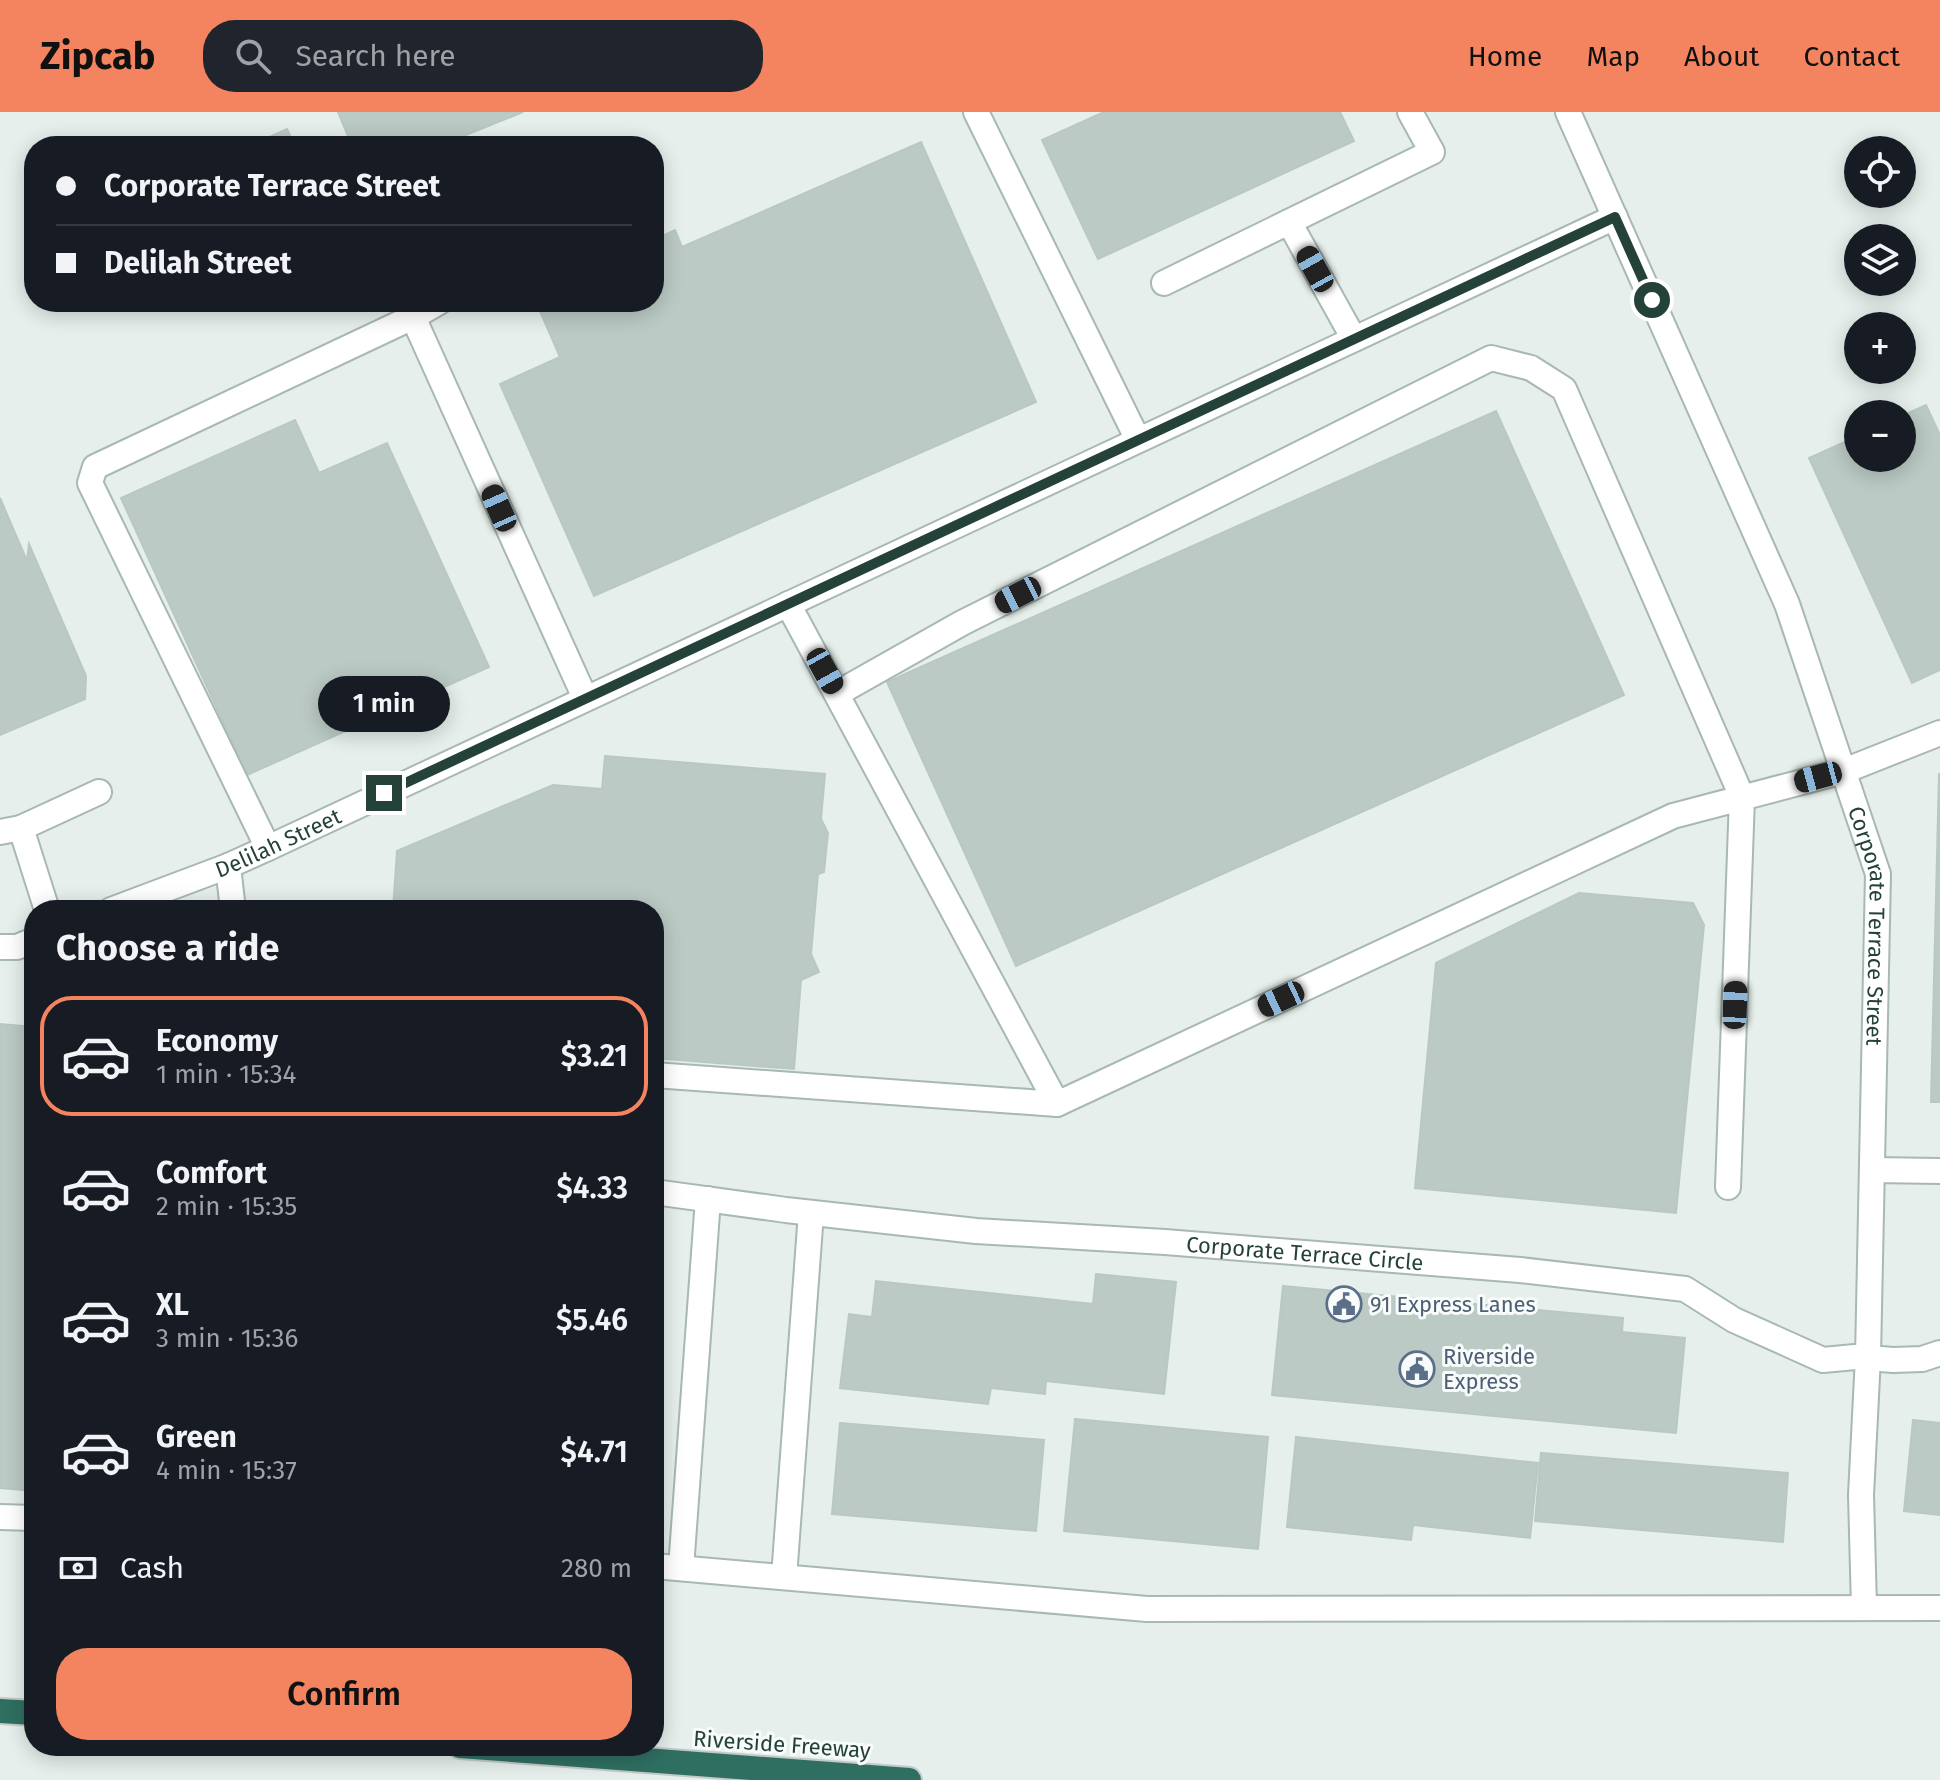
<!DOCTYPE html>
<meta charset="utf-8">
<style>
:root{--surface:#171b24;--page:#20242c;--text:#f1f3f6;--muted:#9ea1a6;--line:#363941;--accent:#f4845f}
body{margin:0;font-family:"Fira Sans",sans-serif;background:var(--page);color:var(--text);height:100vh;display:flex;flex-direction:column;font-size:30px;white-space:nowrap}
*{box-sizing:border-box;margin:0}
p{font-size:26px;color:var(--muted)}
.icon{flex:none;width:44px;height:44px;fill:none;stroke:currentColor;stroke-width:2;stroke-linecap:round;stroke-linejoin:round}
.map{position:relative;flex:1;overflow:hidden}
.side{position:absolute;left:24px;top:788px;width:640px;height:856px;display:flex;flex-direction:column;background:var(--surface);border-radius:32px;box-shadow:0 4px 20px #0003}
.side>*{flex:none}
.banner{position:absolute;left:24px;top:24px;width:640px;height:176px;border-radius:32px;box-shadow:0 4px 20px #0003;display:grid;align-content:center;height:176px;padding:0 32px;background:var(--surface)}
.tools{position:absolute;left:1844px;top:24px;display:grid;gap:16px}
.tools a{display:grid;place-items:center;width:72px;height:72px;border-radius:50%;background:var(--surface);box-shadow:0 4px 20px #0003;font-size:40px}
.end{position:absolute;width:36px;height:36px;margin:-18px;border:10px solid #24423a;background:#fff;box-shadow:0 0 0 4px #fff}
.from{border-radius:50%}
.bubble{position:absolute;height:56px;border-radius:28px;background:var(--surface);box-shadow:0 4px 20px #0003;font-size:26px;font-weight:600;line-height:56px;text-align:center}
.car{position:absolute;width:24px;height:48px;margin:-24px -12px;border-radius:10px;box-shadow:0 0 6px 2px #0007;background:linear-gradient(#222 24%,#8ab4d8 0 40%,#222 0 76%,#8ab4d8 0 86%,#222 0)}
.banner b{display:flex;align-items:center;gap:28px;height:76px;font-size:30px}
.banner b+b{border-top:2px solid var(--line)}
.banner i{width:20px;height:20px;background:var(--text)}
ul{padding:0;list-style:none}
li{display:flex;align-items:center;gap:24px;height:120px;margin:0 16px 12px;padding:0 16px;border:4px solid transparent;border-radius:32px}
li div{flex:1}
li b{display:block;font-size:30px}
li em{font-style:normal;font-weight:600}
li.selected{border-color:var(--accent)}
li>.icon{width:72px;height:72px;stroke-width:1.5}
h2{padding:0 32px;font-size:36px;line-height:96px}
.pay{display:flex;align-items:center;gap:20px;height:88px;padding:0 32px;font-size:30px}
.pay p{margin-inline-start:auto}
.primary-button{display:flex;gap:16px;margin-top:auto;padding:16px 32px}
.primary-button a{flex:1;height:92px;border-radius:32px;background:var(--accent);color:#111;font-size:32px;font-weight:600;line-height:92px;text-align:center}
header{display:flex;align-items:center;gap:48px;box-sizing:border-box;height:112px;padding:0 40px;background:var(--accent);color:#111}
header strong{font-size:38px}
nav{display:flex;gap:44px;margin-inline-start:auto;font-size:28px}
.search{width:560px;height:72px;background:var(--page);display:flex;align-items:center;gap:20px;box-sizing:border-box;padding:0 28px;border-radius:32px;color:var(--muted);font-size:30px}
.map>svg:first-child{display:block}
</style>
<header>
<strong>Zipcab</strong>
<div class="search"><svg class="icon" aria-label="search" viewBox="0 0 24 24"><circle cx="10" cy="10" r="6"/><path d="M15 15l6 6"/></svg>Search here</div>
<nav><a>Home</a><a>Map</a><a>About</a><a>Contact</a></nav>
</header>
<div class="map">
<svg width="1940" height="1668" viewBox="0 0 1940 1668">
<rect width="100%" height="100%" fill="#e6efeb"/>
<path fill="#bbcac4" stroke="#b8c9c2" stroke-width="2" d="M 338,0 L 523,0 L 439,34 L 352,34 Z
M 1104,0 L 1340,0 L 1354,29 L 1098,147 L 1042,28 Z
M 287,17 L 295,34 L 249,34 Z
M 921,30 L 1036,290 L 594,484 L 500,272 L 560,245 L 536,190 L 654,190 L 654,128 L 675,118 L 682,135 Z
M 1926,293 L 1940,323 L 1940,558 L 1912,571 L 1809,346 L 1858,324 L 1858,346 L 1902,346 L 1902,304 Z
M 1496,299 L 1624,583 L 1016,854 L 887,570 Z
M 295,308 L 319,361 L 387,331 L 489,555 L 247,663 L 121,386 Z
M 0,386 L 27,449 L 29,432 L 86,564 L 85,587 L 0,623 Z
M 605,644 L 825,662 L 821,707 L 828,721 L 824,760 L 818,762 L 811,842 L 819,860 L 801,868 L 794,957 L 654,946 L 654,798 L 393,798 L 397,739 L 553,673 L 602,677 Z
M 1939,662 L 1940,662 L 1940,990 L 1931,990 Z
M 1579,781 L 1693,791 L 1704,813 L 1676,1101 L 1415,1076 L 1436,851 Z
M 0,912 L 34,915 L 34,1379 L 0,1376 Z
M 1096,1162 L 1176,1170 L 1164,1282 L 1046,1269 L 1045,1282 L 991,1276 L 988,1292 L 840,1276 L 849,1202 L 872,1205 L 876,1169 L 1093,1192 Z
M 1283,1174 L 1623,1206 L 1622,1220 L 1685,1226 L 1676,1321 L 1272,1283 Z
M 1075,1307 L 1268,1325 L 1258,1437 L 1064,1419 Z
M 1913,1308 L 1940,1311 L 1940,1403 L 1904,1399 Z
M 840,1311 L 1044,1328 L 1036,1419 L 832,1402 Z
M 1296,1325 L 1538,1351 L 1530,1426 L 1413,1413 L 1411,1428 L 1287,1415 Z
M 1541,1341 L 1788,1361 L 1783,1430 L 1535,1409 Z"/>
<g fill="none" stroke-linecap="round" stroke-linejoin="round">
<defs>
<g id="minor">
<path d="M 976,0 L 1138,328"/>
<path id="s1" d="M 1568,0 L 1787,492 L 1878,762 L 1868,1245 L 1861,1383 L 1864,1496"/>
<path d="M 1289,110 L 1354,227"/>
<path d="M 1164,171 L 1432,40 L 1410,0"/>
<path d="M 413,205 L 439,190"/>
<path d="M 788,492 L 1057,992 L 1673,704 L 1844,659 L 1940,621"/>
<path d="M 838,581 L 962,511 L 1491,246 L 1531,256 L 1564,277 L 1742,685 L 1728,1075"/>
<path d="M 21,716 L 99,680"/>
<path d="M 0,720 L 21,716 L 47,798"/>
<path d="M 268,736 L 90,371 L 95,355 L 413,205 L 585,586"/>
<path d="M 228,754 L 233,798"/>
<path id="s2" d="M 111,798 L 228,754 L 268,736 L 1615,105"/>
<path d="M 0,835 L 17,835 L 34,828"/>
<path d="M 654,963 L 1057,992"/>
<path d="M 1872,1058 L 1940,1059"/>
<path id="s3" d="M 654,1080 L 786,1098 L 976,1119 L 1165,1130 L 1520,1158 L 1685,1177 L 1734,1208 L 1823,1248 L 1855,1245 L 1893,1248 L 1922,1247 L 1940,1241"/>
<path d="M 0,1405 L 34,1406"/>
<path d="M 654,1454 L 1147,1497 L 1940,1496"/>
<path d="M 681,1456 L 708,1087"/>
<path d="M 784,1465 L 811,1101"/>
</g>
<path id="highway" d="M 0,1599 L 34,1601
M 460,1634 L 909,1668"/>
</defs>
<use href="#minor" stroke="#a8b8b2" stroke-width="28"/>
<use href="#highway" stroke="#c2cac8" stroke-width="28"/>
<use href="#minor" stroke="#fff" stroke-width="24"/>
<use href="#highway" stroke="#2f6f62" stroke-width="24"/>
</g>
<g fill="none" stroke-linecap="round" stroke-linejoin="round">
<path stroke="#24423a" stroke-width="10" d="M 384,681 L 1615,105 L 1652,188"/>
</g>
<defs>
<symbol id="civic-ring" viewBox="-11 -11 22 22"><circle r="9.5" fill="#f7fbf9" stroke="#5c6f8a" stroke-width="1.5"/><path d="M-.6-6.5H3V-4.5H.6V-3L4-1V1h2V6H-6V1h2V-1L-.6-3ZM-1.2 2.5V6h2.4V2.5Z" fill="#5c6f8a"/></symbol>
</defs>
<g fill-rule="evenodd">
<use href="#civic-ring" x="1324" y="1172" width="40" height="40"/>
<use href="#civic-ring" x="1397" y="1237" width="40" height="40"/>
</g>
<g text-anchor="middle" stroke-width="6" stroke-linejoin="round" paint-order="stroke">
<g font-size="22" fill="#24423a" stroke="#f7fbf9">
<text dy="8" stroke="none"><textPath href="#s2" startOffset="180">Delilah Street</textPath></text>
<text dy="8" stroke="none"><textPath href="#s1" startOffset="874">Corporate Terrace Street</textPath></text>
<text dy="8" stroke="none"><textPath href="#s3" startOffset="654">Corporate Terrace Circle</textPath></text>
<text transform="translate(782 1632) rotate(4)" y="8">Riverside Freeway</text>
</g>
<g font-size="22" fill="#4e5e75" stroke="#f7fbf9" text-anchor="start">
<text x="1370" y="1200">91 Express Lanes</text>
<text x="1443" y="1252">Riverside<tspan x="1443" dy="25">Express</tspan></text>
</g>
</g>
</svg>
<div class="tools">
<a><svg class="icon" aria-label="locate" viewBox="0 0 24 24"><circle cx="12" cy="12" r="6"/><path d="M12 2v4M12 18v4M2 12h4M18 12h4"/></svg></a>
<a><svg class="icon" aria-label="layers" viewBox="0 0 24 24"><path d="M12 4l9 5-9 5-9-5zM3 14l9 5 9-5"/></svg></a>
<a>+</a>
<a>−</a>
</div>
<i class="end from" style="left:1652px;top:188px"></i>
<i class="end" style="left:384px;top:681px"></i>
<div class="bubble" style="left:318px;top:564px;width:132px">1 min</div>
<i class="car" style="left:1315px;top:157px;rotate:331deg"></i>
<i class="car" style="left:499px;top:396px;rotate:336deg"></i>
<i class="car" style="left:1018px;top:483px;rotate:243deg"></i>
<i class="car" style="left:825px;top:559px;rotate:151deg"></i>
<i class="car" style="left:1818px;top:665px;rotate:255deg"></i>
<i class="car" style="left:1281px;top:887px;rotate:245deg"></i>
<i class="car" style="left:1735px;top:893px;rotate:2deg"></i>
<div class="banner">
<b><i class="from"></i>Corporate Terrace Street</b>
<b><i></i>Delilah Street</b>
</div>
<section class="side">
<h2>Choose a ride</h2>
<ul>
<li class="selected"><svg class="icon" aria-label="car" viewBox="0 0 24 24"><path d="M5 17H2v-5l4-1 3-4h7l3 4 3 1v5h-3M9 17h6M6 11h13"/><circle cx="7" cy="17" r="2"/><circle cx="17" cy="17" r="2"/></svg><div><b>Economy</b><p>1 min · 15:34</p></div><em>$3.21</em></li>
<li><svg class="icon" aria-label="car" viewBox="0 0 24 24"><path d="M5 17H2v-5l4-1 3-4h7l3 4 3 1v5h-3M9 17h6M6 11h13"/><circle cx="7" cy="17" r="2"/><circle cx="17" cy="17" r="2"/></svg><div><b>Comfort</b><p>2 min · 15:35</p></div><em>$4.33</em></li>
<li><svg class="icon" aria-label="car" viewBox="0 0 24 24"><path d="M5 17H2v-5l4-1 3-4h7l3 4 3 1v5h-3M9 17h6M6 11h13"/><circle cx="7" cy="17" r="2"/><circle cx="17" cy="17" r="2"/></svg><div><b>XL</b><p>3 min · 15:36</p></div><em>$5.46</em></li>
<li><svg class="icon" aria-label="car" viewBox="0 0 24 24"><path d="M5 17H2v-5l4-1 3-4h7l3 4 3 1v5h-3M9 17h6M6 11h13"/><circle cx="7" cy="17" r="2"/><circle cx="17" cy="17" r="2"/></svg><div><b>Green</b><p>4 min · 15:37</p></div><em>$4.71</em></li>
</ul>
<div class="pay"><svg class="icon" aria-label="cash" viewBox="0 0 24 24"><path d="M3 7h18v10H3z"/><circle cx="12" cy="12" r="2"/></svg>Cash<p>280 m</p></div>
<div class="primary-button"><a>Confirm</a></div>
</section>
</div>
